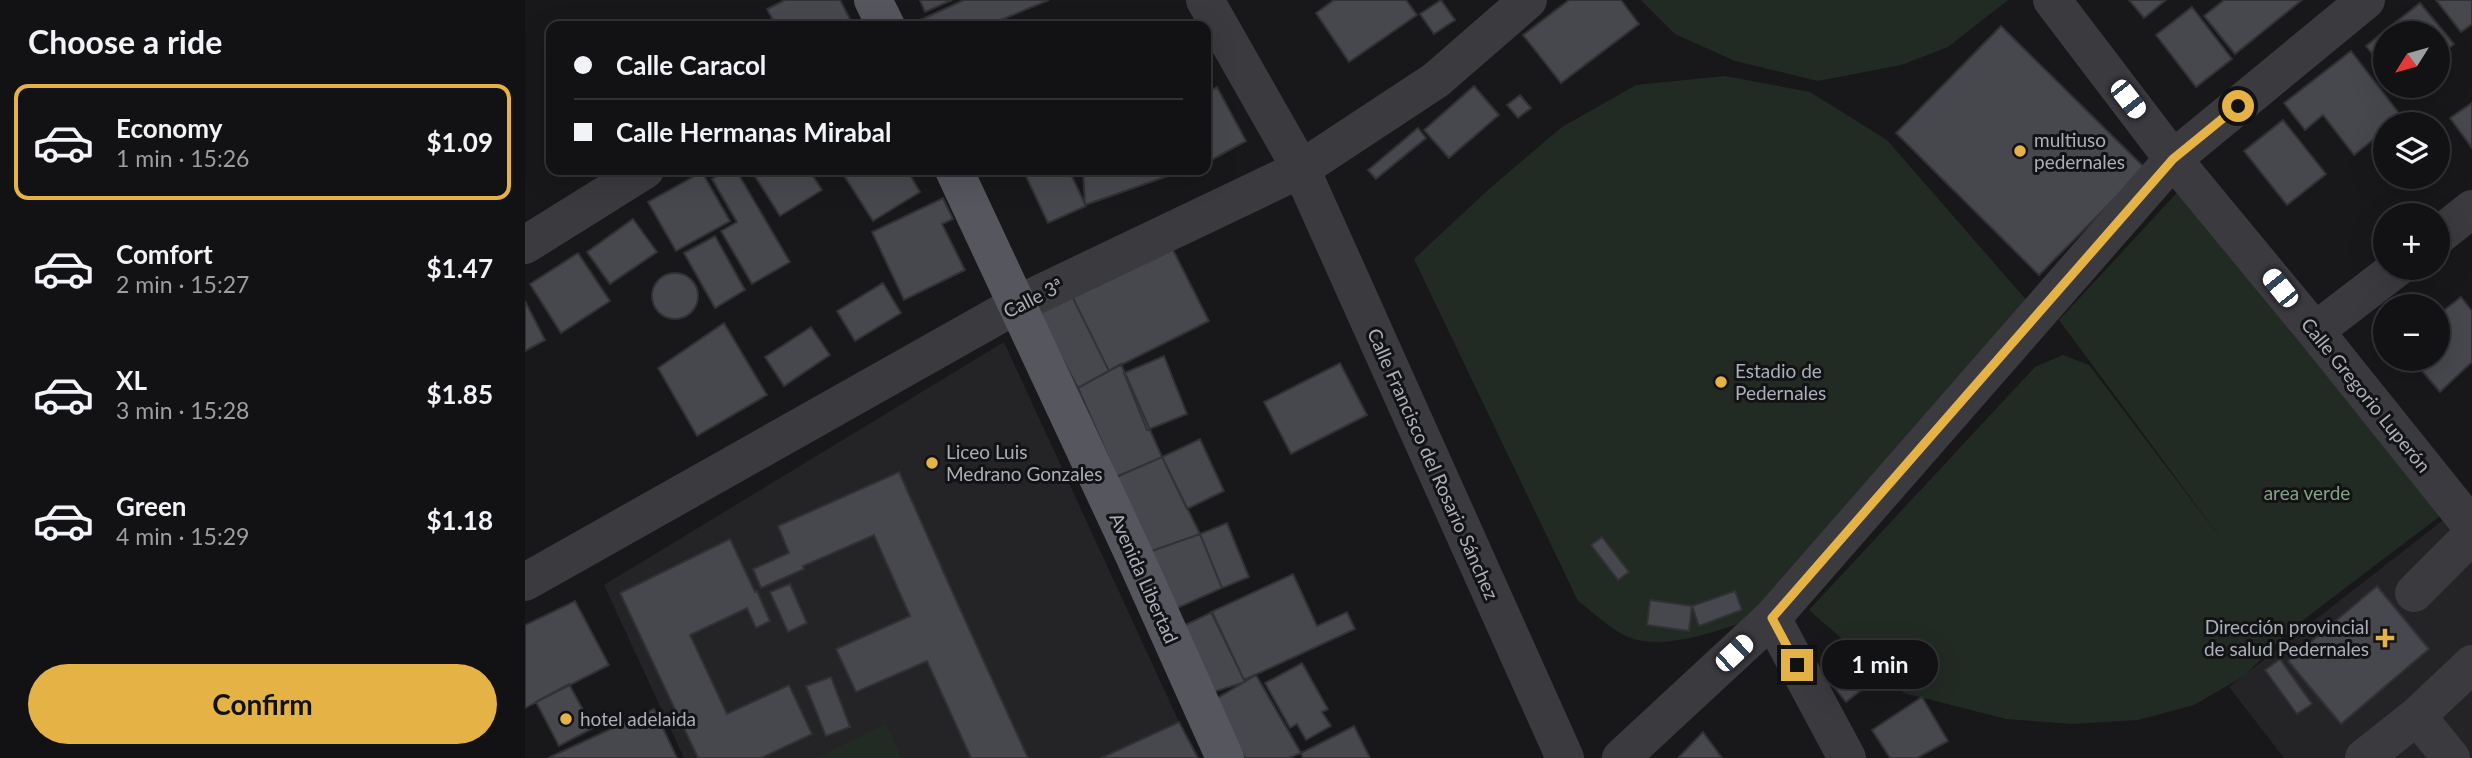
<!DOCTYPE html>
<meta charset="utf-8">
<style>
:root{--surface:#121214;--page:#1f2022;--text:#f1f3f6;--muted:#9c9ea0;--line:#313234;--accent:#e5b245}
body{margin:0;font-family:Lato,sans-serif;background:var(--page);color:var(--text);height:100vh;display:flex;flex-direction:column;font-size:26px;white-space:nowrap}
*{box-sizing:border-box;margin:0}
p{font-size:23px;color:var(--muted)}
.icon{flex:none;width:38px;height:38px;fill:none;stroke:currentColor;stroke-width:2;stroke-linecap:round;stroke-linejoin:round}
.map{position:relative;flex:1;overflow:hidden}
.sheet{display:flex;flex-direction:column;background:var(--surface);width:525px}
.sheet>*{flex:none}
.banner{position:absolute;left:21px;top:21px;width:665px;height:154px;border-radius:14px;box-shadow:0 7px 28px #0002,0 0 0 2px var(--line);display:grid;align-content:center;height:154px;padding:0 28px;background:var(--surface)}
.needle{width:46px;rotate:233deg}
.controls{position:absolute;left:1848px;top:21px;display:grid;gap:14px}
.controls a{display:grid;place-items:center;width:77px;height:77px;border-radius:50%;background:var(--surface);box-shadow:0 7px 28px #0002,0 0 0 2px var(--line);font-size:35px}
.end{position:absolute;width:32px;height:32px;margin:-16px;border:9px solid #e5b245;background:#111;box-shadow:0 0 0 4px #111}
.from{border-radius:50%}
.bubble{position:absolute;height:49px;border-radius:24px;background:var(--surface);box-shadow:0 7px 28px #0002,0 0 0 2px var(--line);font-size:23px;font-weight:700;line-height:49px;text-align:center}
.car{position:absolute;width:21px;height:42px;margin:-21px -10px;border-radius:9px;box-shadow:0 0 5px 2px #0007;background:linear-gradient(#fff 24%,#345 0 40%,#fff 0 76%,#345 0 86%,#fff 0)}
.banner b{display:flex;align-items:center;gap:24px;height:66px;font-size:26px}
.banner b+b{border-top:2px solid var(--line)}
.banner i{width:18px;height:18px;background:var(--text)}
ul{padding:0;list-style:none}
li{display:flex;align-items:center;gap:21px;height:116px;margin:0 14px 10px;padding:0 14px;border:4px solid transparent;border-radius:14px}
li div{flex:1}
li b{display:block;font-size:26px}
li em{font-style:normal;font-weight:700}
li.on{border-color:var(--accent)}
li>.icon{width:63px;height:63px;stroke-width:1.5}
h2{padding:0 28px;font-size:32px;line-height:84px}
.button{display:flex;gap:14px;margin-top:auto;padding:14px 28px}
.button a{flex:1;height:80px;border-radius:42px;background:var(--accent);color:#111;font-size:28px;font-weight:700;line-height:80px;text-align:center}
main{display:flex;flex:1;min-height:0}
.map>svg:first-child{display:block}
</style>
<main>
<section class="sheet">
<h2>Choose a ride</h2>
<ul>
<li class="on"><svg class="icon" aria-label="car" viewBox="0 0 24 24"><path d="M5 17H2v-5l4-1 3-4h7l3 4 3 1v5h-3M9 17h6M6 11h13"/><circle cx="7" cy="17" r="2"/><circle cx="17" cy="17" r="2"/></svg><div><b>Economy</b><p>1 min · 15:26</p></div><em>$1.09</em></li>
<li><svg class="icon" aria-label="car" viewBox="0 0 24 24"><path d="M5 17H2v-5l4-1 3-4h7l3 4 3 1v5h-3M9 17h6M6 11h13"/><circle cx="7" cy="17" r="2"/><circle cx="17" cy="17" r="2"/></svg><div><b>Comfort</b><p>2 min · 15:27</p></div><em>$1.47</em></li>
<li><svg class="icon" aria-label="car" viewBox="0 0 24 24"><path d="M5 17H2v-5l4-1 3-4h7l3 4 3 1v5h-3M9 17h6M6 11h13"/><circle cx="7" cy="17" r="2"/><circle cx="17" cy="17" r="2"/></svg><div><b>XL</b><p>3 min · 15:28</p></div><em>$1.85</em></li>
<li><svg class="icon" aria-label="car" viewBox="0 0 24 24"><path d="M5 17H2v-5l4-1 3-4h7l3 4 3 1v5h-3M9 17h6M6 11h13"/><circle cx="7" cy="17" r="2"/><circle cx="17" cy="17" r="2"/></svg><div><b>Green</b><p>4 min · 15:29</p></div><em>$1.18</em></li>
</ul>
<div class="button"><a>Confirm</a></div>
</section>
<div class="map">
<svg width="1947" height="758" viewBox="0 0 1947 758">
<rect width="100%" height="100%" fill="#18181a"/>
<path fill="#242427" d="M 479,342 L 654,722 L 576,758 L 159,758 L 79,585 Z
M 1922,517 L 1947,546 L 1947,648 L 1819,758 L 1759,758 L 1704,687 Z
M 1947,673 L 1947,758 L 1839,758 Z"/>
<path fill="#222a24" d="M 1116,0 L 1483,0 L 1423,47 L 1376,65 L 1293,81 L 1210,61 L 1150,34 Z
M 1200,76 L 1285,92 L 1362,140 L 1510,310 L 1234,617 C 1197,629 1138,653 1101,636 C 1084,628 1068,612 1053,601 L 889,259 L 964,189 L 1037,127 L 1111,85 Z
M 1661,183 L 1919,513 L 1765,630 L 1719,676 L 1669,705 L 1613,720 L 1547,724 L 1481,719 L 1379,693 L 1284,610 L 1510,367 L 1538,355 L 1564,365 L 1700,544 L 1534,320 Z
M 361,724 L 377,758 L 291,758 Z"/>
<path fill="#47484d" stroke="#323236" stroke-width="2" d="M 315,0 L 326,21 L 316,26 L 251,26 L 242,9 L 260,0 Z
M 395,0 L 427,0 L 400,12 Z
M 439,0 L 524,0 L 461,26 L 382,26 Z
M 809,0 L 881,0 L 892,15 L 824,62 L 791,13 Z
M 916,0 L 930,20 L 909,34 L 895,14 Z
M 1044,0 L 1096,0 L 1114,24 L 1036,83 L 998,35 Z
M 1604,0 L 1641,0 L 1619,18 Z
M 1699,0 L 1777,0 L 1710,54 L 1679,16 Z
M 1911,0 L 1947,0 L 1947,24 L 1936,32 Z
M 1895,3 L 1929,44 L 1913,57 L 1913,33 L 1860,33 L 1860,70 L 1841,46 Z
M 1667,7 L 1707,59 L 1671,87 L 1631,35 Z
M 1476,26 L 1620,168 L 1514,275 L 1371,133 Z
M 1826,51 L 1877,117 L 1868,124 L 1860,124 L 1860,130 L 1829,155 L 1798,115 L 1780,130 L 1759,103 Z
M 949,86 L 974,115 L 924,158 L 899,130 Z
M 692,87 L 721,141 L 681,163 L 681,93 Z
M 995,95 L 1006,108 L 993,118 L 982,105 Z
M 1947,103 L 1947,148 L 1925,118 Z
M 1758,120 L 1801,174 L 1762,205 L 1719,151 Z
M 893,128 L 901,138 L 851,179 L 843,170 Z
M 203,170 L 211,170 L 265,262 L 227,284 L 196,231 L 212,222 L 187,179 Z
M 226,170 L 284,170 L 297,190 L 255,216 Z
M 325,170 L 382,170 L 395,192 L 348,221 L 318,174 Z
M 498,170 L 544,170 L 561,206 L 523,223 Z
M 558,170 L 660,170 L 560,205 Z
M 177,172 L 205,221 L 151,251 L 123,202 Z
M 418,198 L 428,219 L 417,224 L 440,270 L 379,300 L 347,232 Z
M 108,219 L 132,252 L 85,284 L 62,252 Z
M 190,236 L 220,290 L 190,308 L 159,253 Z
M 643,240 L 684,321 L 584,371 L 544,290 Z
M 53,253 L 85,301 L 36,333 L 5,284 Z
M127 296a23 23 0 1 1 46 0a23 23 0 1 1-46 0Z
M 358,283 L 376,313 L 330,341 L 312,311 Z
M 544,290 L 584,371 L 553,388 L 510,308 Z
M 1936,297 L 1947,311 L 1947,362 L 1915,392 L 1887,359 L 1913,359 L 1913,315 Z
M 0,301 L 20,340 L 0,351 Z
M 199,323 L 242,395 L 172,436 L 133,368 Z
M 286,327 L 305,355 L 259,386 L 240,357 Z
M 639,356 L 662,414 L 622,430 L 599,373 Z
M 815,363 L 842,415 L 766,454 L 739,402 Z
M 596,364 L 637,457 L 592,477 L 553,388 Z
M 675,439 L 699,491 L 662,509 L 637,457 Z
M 637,457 L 675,534 L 624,552 L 586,479 Z
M 374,472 L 435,609 L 503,758 L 446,758 L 402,661 L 331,692 L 311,649 L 385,616 L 349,535 L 278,566 L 279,569 L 236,588 L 228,569 L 264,553 L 253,526 Z
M 702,523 L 724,577 L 697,588 L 675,534 Z
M 675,534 L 697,588 L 648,610 L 624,552 Z
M 1077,537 L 1104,572 L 1093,580 L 1066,545 Z
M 205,539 L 230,592 L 232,591 L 245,621 L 231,628 L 222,608 L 165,635 L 202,714 L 264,685 L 287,734 L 236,758 L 173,758 L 95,593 Z
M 768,574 L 792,626 L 822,612 L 830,629 L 719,680 L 686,612 Z
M 265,584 L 282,623 L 263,632 L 245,592 Z
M 1852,586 L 1904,649 L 1816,724 L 1763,661 Z
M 1210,591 L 1217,610 L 1174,626 L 1167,606 Z
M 1125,600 L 1167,606 L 1164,631 L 1122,625 Z
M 50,601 L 84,665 L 0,708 L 0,625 Z
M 687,612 L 720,682 L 685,693 L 658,626 Z
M 1325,658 L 1345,683 L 1321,702 L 1301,677 Z
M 1755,659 L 1787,704 L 1772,714 L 1740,670 Z
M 777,663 L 803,709 L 797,712 L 806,726 L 781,740 L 772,724 L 765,728 L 740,683 Z
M 731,675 L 776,753 L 764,758 L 720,758 L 691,699 Z
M 306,677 L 325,727 L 301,736 L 281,686 Z
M 44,684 L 68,728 L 34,746 L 11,702 Z
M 1397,697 L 1423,741 L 1392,758 L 1365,758 L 1347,730 Z
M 129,709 L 152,758 L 23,758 Z
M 654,722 L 673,758 L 576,758 Z
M 829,726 L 845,758 L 778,758 L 776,753 Z
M 1178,732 L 1197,758 L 1153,758 Z"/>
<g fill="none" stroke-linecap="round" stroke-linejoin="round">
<path stroke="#3a3a3f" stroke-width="38" d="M 680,0 L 776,169 L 1040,758
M 1527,0 L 1648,159 L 1790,331 L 1947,527
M 1913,236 L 1947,209
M 0,245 L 120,170
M 1790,331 L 1872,268
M 0,582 L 493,304 L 776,169 L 911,80 L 1003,0
M 1889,593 L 1947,535
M 1247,618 L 1322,758
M 1892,716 L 1947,664
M 1096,758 L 1247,618 L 1648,159 L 1841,0
M 1839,758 L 1892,716 L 1926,758"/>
<path stroke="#56575e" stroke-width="38" d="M 348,0 L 361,26
M 429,170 L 608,553 L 700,758"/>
</g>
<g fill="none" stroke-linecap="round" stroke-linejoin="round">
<path stroke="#e5b245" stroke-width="9" d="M 1272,665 L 1247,618 L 1648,159 L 1713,106"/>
</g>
<g fill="#e5b245" stroke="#131315" stroke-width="2.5">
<circle cx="1495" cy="151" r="7"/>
<circle cx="1196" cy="382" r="7"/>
<circle cx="407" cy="463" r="7"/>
<path d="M1856.5 627.5h7v7h7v7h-7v7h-7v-7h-7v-7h7z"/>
<circle cx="41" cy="719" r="7"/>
</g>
<g text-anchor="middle" stroke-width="6" stroke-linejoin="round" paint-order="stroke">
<g font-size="19" fill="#abafb9" stroke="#131315" text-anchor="start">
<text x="1509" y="147">multiuso<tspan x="1509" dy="22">pedernales</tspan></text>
<text x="1210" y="378">Estadio de<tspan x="1210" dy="22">Pedernales</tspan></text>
<text x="421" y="459">Liceo Luis<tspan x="421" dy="22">Medrano Gonzales</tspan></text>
<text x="1844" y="634" text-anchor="end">Dirección provincial<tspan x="1844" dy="22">de salud Pedernales</tspan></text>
<text x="55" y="726">hotel adelaida</text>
</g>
<g font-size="19" fill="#abafb9" stroke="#131315">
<text transform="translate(508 298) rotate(-27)" y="7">Calle 3ª</text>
<text transform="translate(1841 395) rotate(51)" y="7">Calle Gregorio Luperón</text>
<text transform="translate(908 464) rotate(66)" y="7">Calle Francisco del Rosario Sánchez</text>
<text transform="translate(619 578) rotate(66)" y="7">Avenida Libertad</text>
</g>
<g font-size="19" fill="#84a286" stroke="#131315">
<text x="1782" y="500">area verde</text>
</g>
</g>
</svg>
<div class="controls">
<a><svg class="needle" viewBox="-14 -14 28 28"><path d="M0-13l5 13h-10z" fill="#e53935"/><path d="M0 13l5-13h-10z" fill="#9c9ea0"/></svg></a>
<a><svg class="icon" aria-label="layers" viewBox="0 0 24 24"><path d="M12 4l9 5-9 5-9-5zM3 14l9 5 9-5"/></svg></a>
<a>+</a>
<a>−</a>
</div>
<i class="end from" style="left:1713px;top:106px"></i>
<i class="end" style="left:1272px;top:665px"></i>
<div class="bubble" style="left:1297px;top:640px;width:116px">1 min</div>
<i class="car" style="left:1603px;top:99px;rotate:142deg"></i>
<i class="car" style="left:1755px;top:288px;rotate:321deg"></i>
<i class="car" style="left:1209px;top:653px;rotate:47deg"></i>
<div class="banner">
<b><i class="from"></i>Calle Caracol</b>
<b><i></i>Calle Hermanas Mirabal</b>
</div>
</div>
</main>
